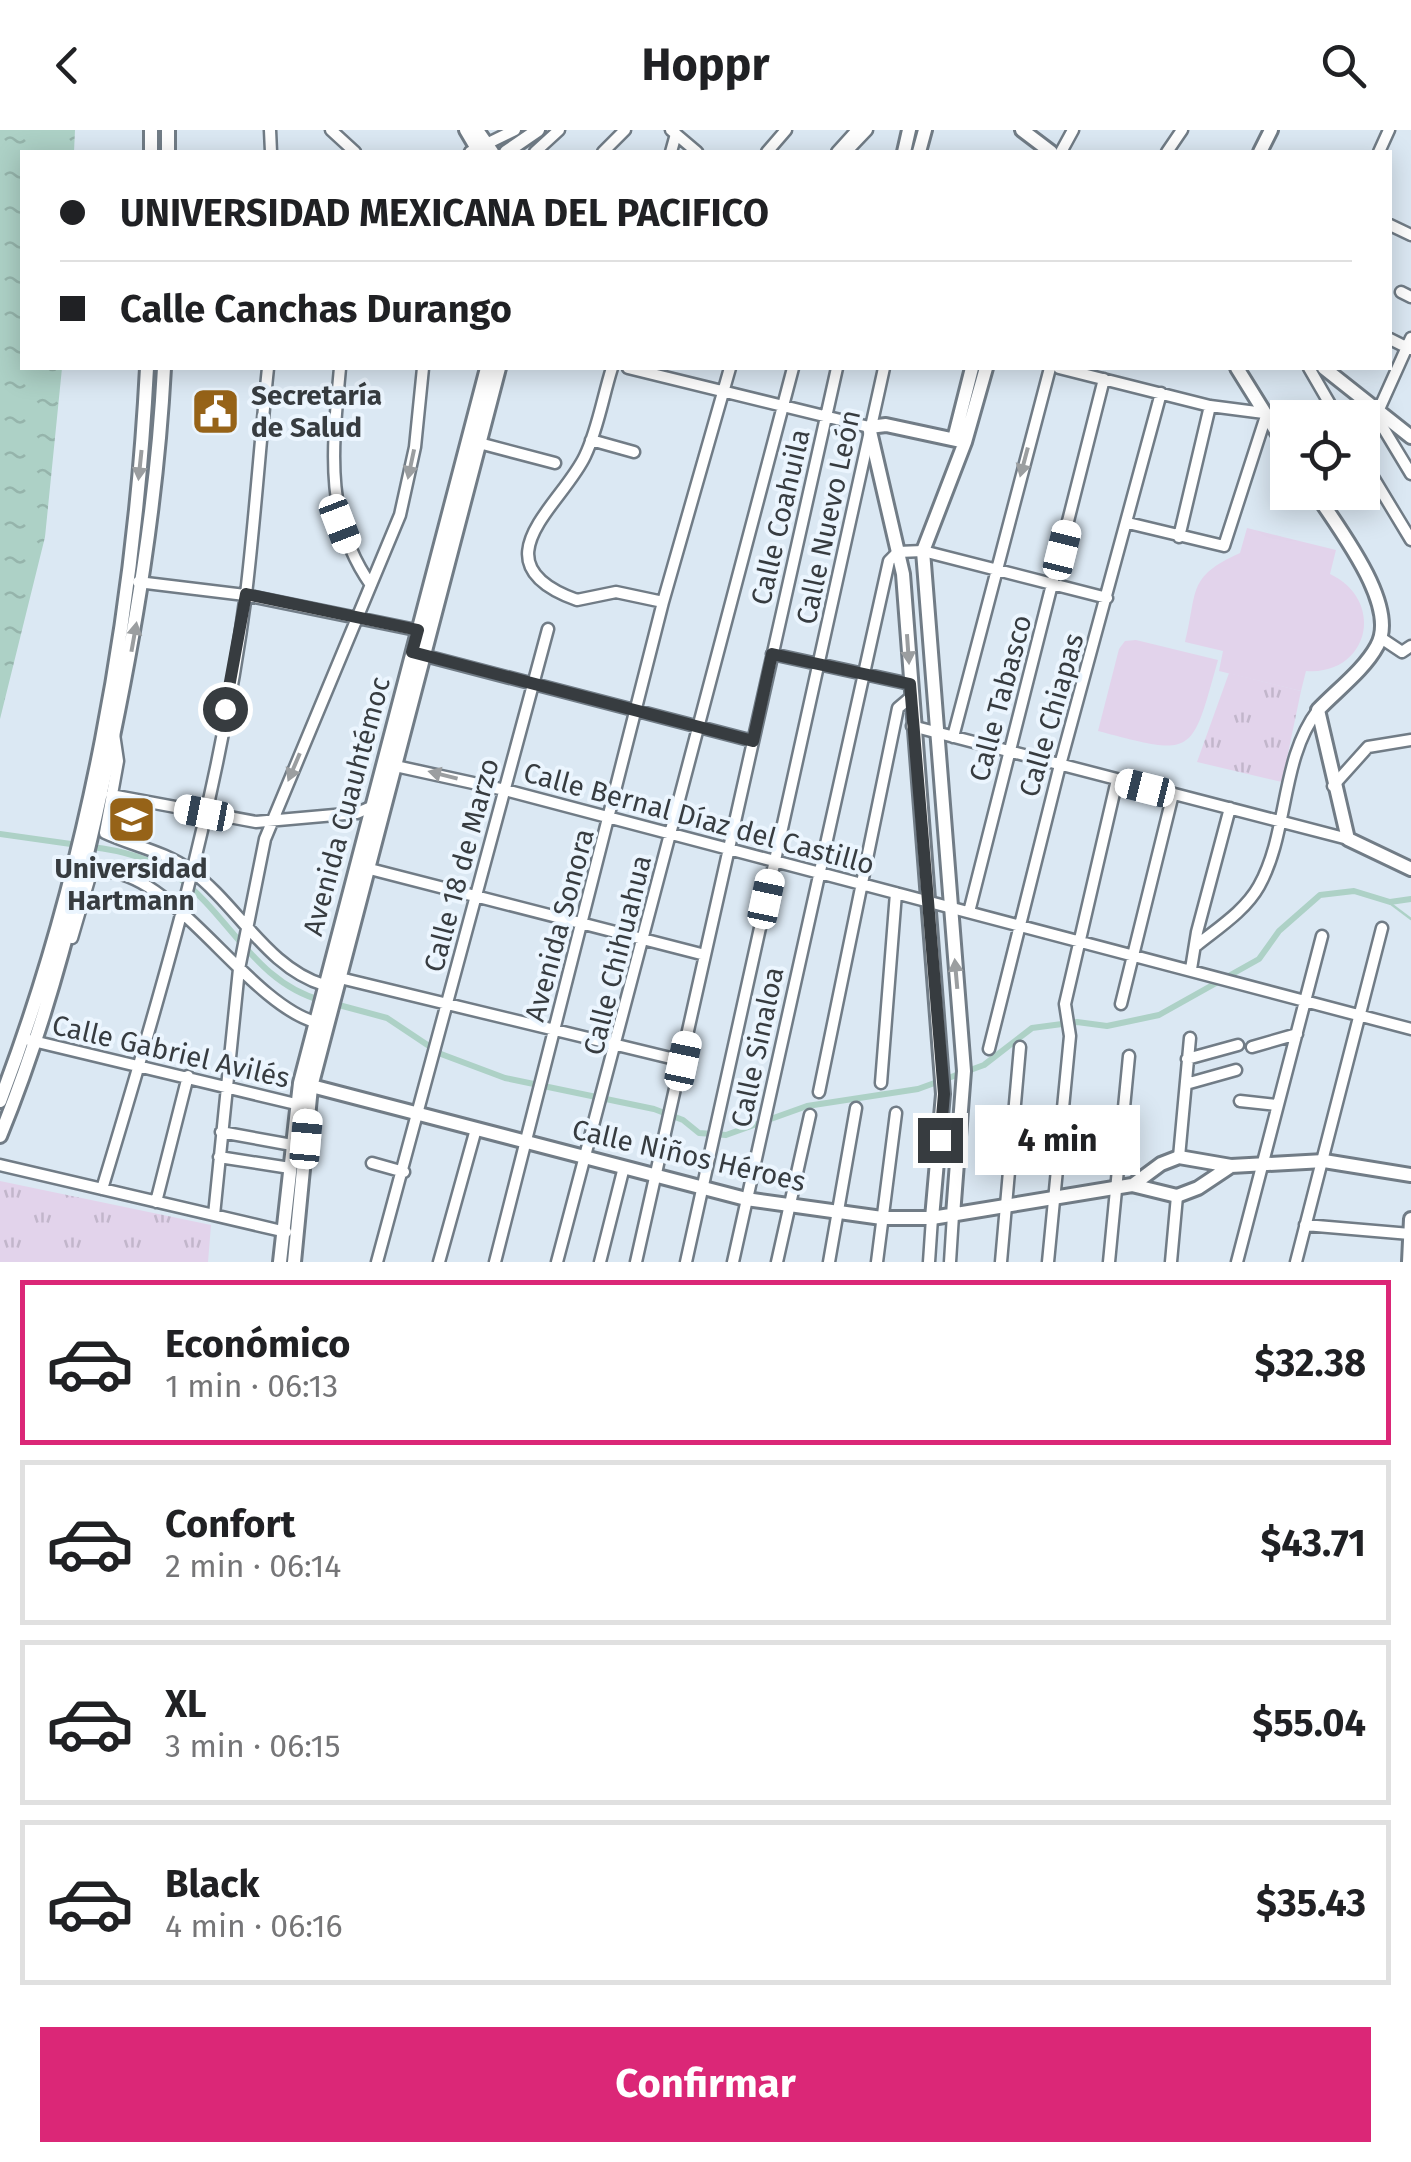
<!DOCTYPE html>
<html lang="es">
<meta charset="utf-8">
<style>
:root{--surface:#fff;--page:#f6f6f6;--text:#202124;--muted:#757577;--line:#e0e0e0;--accent:#db2777}
body{margin:0;font-family:"Fira Sans",sans-serif;background:var(--page);color:var(--text);height:100vh;display:flex;flex-direction:column;font-size:38px;white-space:nowrap}
*{box-sizing:border-box;margin:0}
p{font-size:32px;color:var(--muted)}
.icon{flex:none;width:55px;height:55px;fill:none;stroke:currentColor;stroke-width:2;stroke-linecap:round;stroke-linejoin:round}
.map{position:relative;height:1132px;overflow:hidden}
.panel{display:flex;flex-direction:column;background:var(--surface);flex:1}
.panel>*{flex:none}
.top-card{position:absolute;left:20px;top:20px;width:1372px;height:220px;border-radius:0px;box-shadow:0 5px 25px #0003;display:grid;align-content:center;height:220px;padding:0 40px;background:var(--surface)}
.tools{position:absolute;left:1270px;top:270px;display:grid;gap:20px}
.tools a{display:grid;place-items:center;width:110px;height:110px;border-radius:0px;background:var(--surface);box-shadow:0 5px 25px #0003;font-size:50px}
.end{position:absolute;width:45px;height:45px;margin:-22px;border:12px solid #373c40;background:#fff;box-shadow:0 0 0 5px #fff}
.from{border-radius:50%}
.bubble{position:absolute;height:70px;border-radius:0px;background:var(--surface);box-shadow:0 5px 25px #0003;font-size:32px;font-weight:700;line-height:70px;text-align:center}
.car{position:absolute;width:30px;height:60px;margin:-30px -15px;border-radius:12px;box-shadow:0 0 8px 2px #0007;background:linear-gradient(#fff 24%,#345 0 40%,#fff 0 76%,#345 0 86%,#fff 0)}
.top-card b{display:flex;align-items:center;gap:35px;height:95px;font-size:38px}
.top-card b+b{border-top:2px solid var(--line)}
.top-card i{width:25px;height:25px;background:var(--text)}
ul{padding:18px 0 0;list-style:none}
li{display:flex;align-items:center;gap:30px;height:165px;margin:0 20px 15px;padding:0 20px;border:5px solid var(--line);border-radius:0px}
li div{flex:1}
li b{display:block;font-size:38px}
li em{font-style:normal;font-weight:700}
li.current{border-color:var(--accent)}
li>.icon{width:90px;height:90px;stroke-width:1.5}
.cta{display:flex;gap:20px;margin-top:auto;padding:20px 40px}
.cta a{flex:1;height:115px;border-radius:0px;background:var(--accent);color:#fff;font-size:40px;font-weight:700;line-height:115px;text-align:center}
header{display:flex;justify-content:space-between;align-items:center;height:130px;padding:0 40px;background:var(--surface);font-size:45px;font-weight:700}
.map>svg:first-child{display:block}
</style>
<header><svg class="icon" aria-label="back" viewBox="0 0 24 24"><path d="M15 5l-7 7 7 7"/></svg>Hoppr<svg class="icon" aria-label="search" viewBox="0 0 24 24"><circle cx="10" cy="10" r="6"/><path d="M15 15l6 6"/></svg></header>
<div class="map">
<svg width="1411" height="1132" viewBox="0 0 1411 1132">
<defs>
<pattern id="park-tufts" width="24" height="20" patternUnits="userSpaceOnUse" patternTransform="scale(2.5)"><rect width="24" height="20" fill="#e2d3eb"/><path d="M3 7l-1-3M5 7V3M7 7l1-3M15 17l-1-3M17 17v-4M19 17l1-3" fill="none" stroke="#c2b6cb"/></pattern>
<pattern id="water-ripples" width="26" height="14" patternUnits="userSpaceOnUse" patternTransform="scale(2.5)"><rect width="26" height="14" fill="#add1c6"/><path d="M2 4q2-2 4 0t4 0M15 11q2-2 4 0t4 0" fill="none" stroke="#95b4ab"/></pattern>
</defs>
<rect width="100%" height="100%" fill="#dbe8f3"/>
<path fill="#e2d3eb" d="M 1247,398 L 1336,420 L 1330,444 C 1387,471 1368,546 1306,541 L 1301,561 L 1219,541 L 1223,521 L 1185,512 C 1198,462 1186,447 1240,423 Z
M 1136,510 L 1218,530 C 1191,626 1196,627 1098,601 L 1119,519 L 1125,511 Z"/>
<path fill="url(#park-tufts)" d="M 1229,543 L 1301,561 L 1282,652 L 1197,632 Z
M 0,1051 L 211,1095 L 208,1132 L 0,1132 Z"/>
<path fill="url(#water-ripples)" d="M 0,0 L 75,0 L 74,22 L 22,22 L 22,238 L 62,238 L 45,407 L 0,589 Z"/>
<g fill="none" stroke-linecap="round" stroke-linejoin="round">
<path stroke="#add1c6" stroke-width="2.5" d="M 1387,771 L 1411,789"/>
<path stroke="#add1c6" stroke-width="6" d="M 0,704 L 78,715
M 91,717 C 120,720 154,729 178,747 C 231,787 255,853 323,871
M 335,874 L 387,888 L 441,924 L 505,948 L 654,979 L 683,990 L 699,1003 L 726,1005 L 807,976 L 918,959 L 984,935 L 1032,898 L 1077,892 L 1107,896 L 1159,885 L 1259,829 L 1279,801 L 1320,765 L 1354,761 L 1390,772 L 1411,769"/>
<defs>
<path id="minor" d="M 270,0 L 271,22
M 331,0 L 355,22
M 671,0 L 697,22
M 470,22 L 515,0
M 535,22 L 559,0
M 603,22 L 625,0
M 671,22 L 676,4
M 767,22 L 786,0
M 837,22 L 857,0
M 846,22 L 867,0
M 1061,22 L 1073,0
M 1167,22 L 1182,0
M 1379,22 L 1389,0
M 1390,95 L 1411,105
M 1401,162 L 1411,167
M 1411,208 L 1376,286 L 1411,344
M 1390,209 L 1410,219
M 340,238 C 333,316 323,387 371,455
M 612,238 C 603,266 598,299 585,326 C 562,375 474,433 577,470 L 616,462 L 663,472
M 628,238 L 869,297
M 1059,238 L 1210,276 L 1264,283
M 1309,238 L 1338,288
M 591,310 L 634,322
M 479,313 L 555,333
M 1362,329 L 1411,410
M 1128,393 L 1224,416 L 1266,286
M 1179,407 L 1210,276
M 138,452 L 245,465 L 421,501
M 1381,508 L 1402,522 L 1411,516
M 418,524 L 753,611
M 772,524 L 910,554
M 912,596 L 1348,709
M 114,604 L 118,631 L 105,703 C 133,716 164,721 190,740 C 237,774 267,838 324,855
M 953,607 L 1050,238
M 391,635 L 505,660 L 1411,899
M 1333,656 L 1368,617 L 1411,610
M 111,665 L 256,692 L 357,683 L 371,677
M 362,737 L 705,825
M 969,782 L 1104,249
M 72,808 L 91,743 C 164,725 243,871 315,892
M 1197,815 C 1218,798 1245,781 1259,756 C 1289,702 1280,630 1318,580
M 1191,839 L 1197,802 L 1230,678
M 340,848 L 683,931
M 1121,874 L 1173,664
M 29,910 L 304,976
M 1252,917 L 1297,904
M 989,919 L 1060,635 L 1161,263
M 1187,929 L 1238,915
M 881,953 L 896,763
M 1186,954 L 1236,940
M 819,962 L 898,578 L 911,567
M 1240,971 L 1276,975
M 221,1002 L 292,1015
M 219,1027 L 290,1038
M 1179,1027 L 1190,908
M 372,1033 L 404,1042
M 0,1035 L 286,1102
M 102,1059 C 161,864 220,666 246,464 C 255,389 260,313 268,238
M 156,1072 L 188,946
M 214,1085 L 239,839 L 265,709 L 400,385 L 415,317 L 423,238
M 1305,1095 L 1410,1104
M 377,1132 L 548,499
M 439,1132 L 476,999
M 495,1132 L 663,472 L 730,238
M 557,1132 L 793,238
M 600,1132 L 624,1037
M 636,1132 L 837,238
M 686,1132 L 884,238
M 733,1132 L 889,431 L 898,422 L 923,421 L 1107,468
M 777,1132 L 810,985
M 829,1132 L 856,978
M 877,1132 L 896,983
M 929,1132 L 932,1088
M 950,1132 L 953,1085
M 1001,1132 L 1020,917
M 1048,1132 L 1070,906 L 1065,874 L 1117,650
M 1109,1132 L 1129,926
M 1171,1132 L 1177,1066
M 1237,1132 L 1322,806
M 1296,1132 L 1382,798"/>
<path id="major" d="M 151,0 L 151,22
M 168,0 L 168,22
M 466,0 L 479,22
M 477,0 L 492,22
M 1022,0 L 1051,22
M 506,22 L 538,0
M 904,22 L 909,0
M 919,22 L 925,0
M 1260,22 L 1271,0
M 1237,238 L 1288,320
M 1324,238 L 1411,307
M 954,309 L 972,238
M 1315,362 C 1338,398 1400,476 1377,516 C 1364,540 1337,560 1318,580 L 1348,709 L 1411,739
M 300,953 L 746,1069 L 882,1088 L 932,1088 L 1132,1055 L 1177,1066 L 1198,1058 L 1231,1036
M 0,971 C 89,738 134,485 147,238
M 0,1006 C 49,887 80,760 107,635 C 135,503 157,372 164,238
M 1134,1054 L 1161,1034 L 1179,1027 L 1231,1036 L 1324,1031 L 1411,1045
M 953,1085 L 964,941 L 923,421 L 965,312 L 986,238
M 932,1088 L 943,964 L 903,444 L 869,297 L 886,295 L 965,312
M 280,1132 L 300,953 L 487,238
M 294,1132 L 311,957 L 499,238
M 1409,1132 L 1411,1089"/>
</defs>
<use href="#minor" stroke="#717c86" stroke-width="15"/>
<use href="#major" stroke="#717c86" stroke-width="18"/>
<use href="#minor" stroke="#fff" stroke-width="10"/>
<use href="#major" stroke="#fff" stroke-width="12"/>
</g>
<defs><path id="oneway-solid" d="M-6-.8H1V-3.2L6.5 0L1 3.2V.8H-6Z" transform="scale(2.5)"/></defs>
<g fill="#9b9ea0">
<use href="#oneway-solid" transform="translate(1024 332) rotate(105)"/>
<use href="#oneway-solid" transform="translate(411 334) rotate(102)"/>
<use href="#oneway-solid" transform="translate(140 335) rotate(96)"/>
<use href="#oneway-solid" transform="translate(134 507) rotate(-80)"/>
<use href="#oneway-solid" transform="translate(908 519) rotate(86)"/>
<use href="#oneway-solid" transform="translate(294 637) rotate(113)"/>
<use href="#oneway-solid" transform="translate(443 645) rotate(-166)"/>
<use href="#oneway-solid" transform="translate(956 844) rotate(-95)"/>
</g>
<g fill="none" stroke-linecap="round" stroke-linejoin="round">
<path stroke="#373c40" stroke-width="12" d="M 225,579 L 246,464 L 418,500 L 412,522 L 753,611 L 772,524 L 910,554 L 944,964 L 940,1010"/>
</g>
<defs>
<symbol id="civic-square" viewBox="-11 -11 22 22"><rect x="-9" y="-9" width="18" height="18" rx="4" fill="#966318" stroke="#ebf5fe"/><path d="M-.6-6.5H3V-4.5H.6V-3L4-1V1h2V6H-6V1h2V-1L-.6-3ZM-1.2 2.5V6h2.4V2.5Z" fill="#fff"/></symbol>
<symbol id="university-square" viewBox="-11 -11 22 22"><rect x="-9" y="-9" width="18" height="18" rx="4" fill="#966318" stroke="#ebf5fe"/><path d="M0-5L7-2L0 1L-7-2ZM-4 1L0 2.5L4 1V4Q0 6-4 4Z" fill="#fff"/></symbol>
</defs>
<g fill-rule="evenodd">
<use href="#civic-square" x="188" y="254" width="55" height="55"/>
<use href="#university-square" x="104" y="662" width="55" height="55"/>
</g>
<g text-anchor="middle" stroke-width="8" stroke-linejoin="round" paint-order="stroke">
<g font-size="28" font-weight="bold" fill="#373c40" stroke="#ebf5fe" text-anchor="start">
<text x="251" y="275">Secretaría<tspan x="251" dy="32">de Salud</tspan></text>
<text x="131" y="748" text-anchor="middle">Universidad<tspan x="131" dy="32">Hartmann</tspan></text>
</g>
<g font-size="28" fill="#373c40" stroke="#ebf5fe">
<text transform="translate(780 387) rotate(-77)" y="10">Calle Coahuila</text>
<text transform="translate(828 387) rotate(-78)" y="10">Calle Nuevo León</text>
<text transform="translate(1000 568) rotate(-75)" y="10">Calle Tabasco</text>
<text transform="translate(1051 585) rotate(-74)" y="10">Calle Chiapas</text>
<text transform="translate(346 676) rotate(-75)" y="10">Avenida Cuauhtémoc</text>
<text transform="translate(699 688) rotate(15)" y="10">Calle Bernal Díaz del Castillo</text>
<text transform="translate(461 735) rotate(-75)" y="10">Calle 18 de Marzo</text>
<text transform="translate(559 795) rotate(-75)" y="10">Avenida Sonora</text>
<text transform="translate(617 825) rotate(-76)" y="10">Calle Chihuahua</text>
<text transform="translate(757 917) rotate(-78)" y="10">Calle Sinaloa</text>
<text transform="translate(171 921) rotate(13)" y="10">Calle Gabriel Avilés</text>
<text transform="translate(689 1025) rotate(13)" y="10">Calle Niños Héroes</text>
</g>
</g>
</svg>
<div class="tools">
<a><svg class="icon" aria-label="locate" viewBox="0 0 24 24"><circle cx="12" cy="12" r="6"/><path d="M12 2v4M12 18v4M2 12h4M18 12h4"/></svg></a>
</div>
<i class="end from" style="left:225px;top:579px"></i>
<i class="end" style="left:940px;top:1010px"></i>
<div class="bubble" style="left:975px;top:975px;width:165px">4 min</div>
<i class="car" style="left:340px;top:394px;rotate:159deg"></i>
<i class="car" style="left:1062px;top:420px;rotate:14deg"></i>
<i class="car" style="left:1145px;top:658px;rotate:284deg"></i>
<i class="car" style="left:204px;top:683px;rotate:281deg"></i>
<i class="car" style="left:766px;top:769px;rotate:12deg"></i>
<i class="car" style="left:683px;top:931px;rotate:12deg"></i>
<i class="car" style="left:306px;top:1009px;rotate:5deg"></i>
<div class="top-card">
<b><i class="from"></i>UNIVERSIDAD MEXICANA DEL PACIFICO</b>
<b><i></i>Calle Canchas Durango</b>
</div>
</div>
<section class="panel">
<ul>
<li class="current"><svg class="icon" aria-label="car" viewBox="0 0 24 24"><path d="M5 17H2v-5l4-1 3-4h7l3 4 3 1v5h-3M9 17h6M6 11h13"/><circle cx="7" cy="17" r="2"/><circle cx="17" cy="17" r="2"/></svg><div><b>Económico</b><p>1 min · 06:13</p></div><em>$32.38</em></li>
<li><svg class="icon" aria-label="car" viewBox="0 0 24 24"><path d="M5 17H2v-5l4-1 3-4h7l3 4 3 1v5h-3M9 17h6M6 11h13"/><circle cx="7" cy="17" r="2"/><circle cx="17" cy="17" r="2"/></svg><div><b>Confort</b><p>2 min · 06:14</p></div><em>$43.71</em></li>
<li><svg class="icon" aria-label="car" viewBox="0 0 24 24"><path d="M5 17H2v-5l4-1 3-4h7l3 4 3 1v5h-3M9 17h6M6 11h13"/><circle cx="7" cy="17" r="2"/><circle cx="17" cy="17" r="2"/></svg><div><b>XL</b><p>3 min · 06:15</p></div><em>$55.04</em></li>
<li><svg class="icon" aria-label="car" viewBox="0 0 24 24"><path d="M5 17H2v-5l4-1 3-4h7l3 4 3 1v5h-3M9 17h6M6 11h13"/><circle cx="7" cy="17" r="2"/><circle cx="17" cy="17" r="2"/></svg><div><b>Black</b><p>4 min · 06:16</p></div><em>$35.43</em></li>
</ul>
<div class="cta"><a>Confirmar</a></div>
</section>
